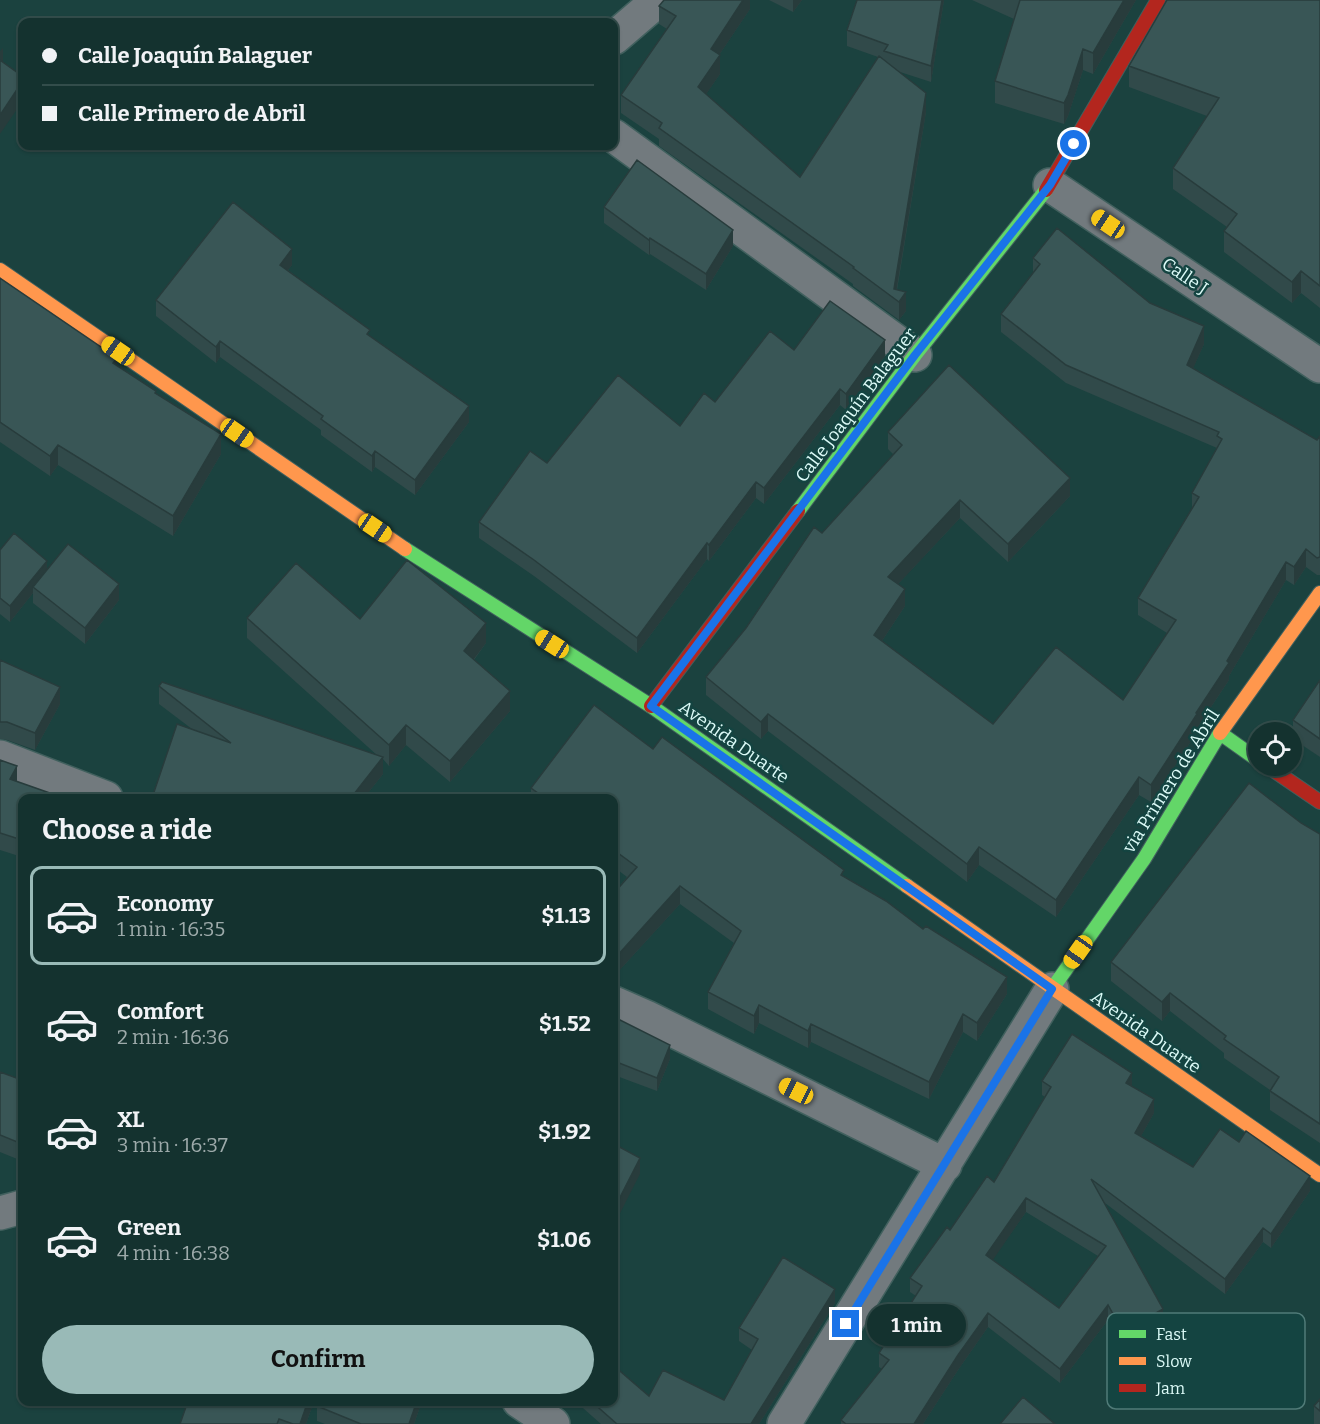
<!DOCTYPE html>
<meta charset="utf-8">
<style>
:root{--surface:#14322f;--page:#1d3a37;--text:#f1f3f6;--muted:#9daaaa;--line:#334d4b;--accent:#99bab7}
body{margin:0;font-family:Bitter,serif;background:var(--page);color:var(--text);height:100vh;display:flex;flex-direction:column;font-size:22px;white-space:nowrap}
*{box-sizing:border-box;margin:0}
p{font-size:20px;color:var(--muted)}
.icon{flex:none;width:33px;height:33px;fill:none;stroke:currentColor;stroke-width:2;stroke-linecap:round;stroke-linejoin:round}
.map{position:relative;flex:1;overflow:hidden}
.details{position:absolute;left:18px;top:794px;width:600px;height:612px;display:flex;flex-direction:column;background:var(--surface);border-radius:12px;box-shadow:0 2px 4px #0004,0 0 0 2px var(--line)}
.details>*{flex:none}
.hud{position:absolute;left:18px;top:18px;width:600px;height:132px;border-radius:12px;box-shadow:0 2px 4px #0004,0 0 0 2px var(--line);display:grid;align-content:center;height:132px;padding:0 24px;background:var(--surface)}
.tools{position:absolute;left:1248px;top:722px;display:grid;gap:12px}
.tools a{display:grid;place-items:center;width:54px;height:54px;border-radius:50%;background:var(--surface);box-shadow:0 2px 4px #0004,0 0 0 2px var(--line);font-size:30px}
.end{position:absolute;width:27px;height:27px;margin:-14px;border:8px solid #1a73e8;background:#fff;box-shadow:0 0 0 3px #fff}
.from{border-radius:50%}
.bubble{position:absolute;height:42px;border-radius:21px;background:var(--surface);box-shadow:0 2px 4px #0004,0 0 0 2px var(--line);font-size:20px;font-weight:700;line-height:42px;text-align:center}
.car{position:absolute;width:18px;height:36px;margin:-18px -9px;border-radius:8px;box-shadow:0 0 4px 2px #0007;background:linear-gradient(#f5c518 24%,#345 0 40%,#f5c518 0 76%,#345 0 86%,#f5c518 0)}
.hud b{display:flex;align-items:center;gap:21px;height:57px;font-size:22px}
.hud b+b{border-top:2px solid var(--line)}
.hud i{width:15px;height:15px;background:var(--text)}
ul{padding:0;list-style:none}
li{display:flex;align-items:center;gap:18px;height:99px;margin:0 12px 9px;padding:0 12px;border:3px solid transparent;border-radius:12px}
li div{flex:1}
li b{display:block;font-size:22px}
li em{font-style:normal;font-weight:700}
li.selected{border-color:var(--accent)}
li>.icon{width:54px;height:54px;stroke-width:1.5}
h2{padding:0 24px;font-size:27px;line-height:72px}
.cta{display:flex;gap:12px;margin-top:auto;padding:12px 24px}
.cta a{flex:1;height:69px;border-radius:36px;background:var(--accent);color:#111;font-size:24px;font-weight:700;line-height:69px;text-align:center}
.map>svg:first-child{display:block}
</style>
<div class="map">
<svg width="1320" height="1424" viewBox="0 0 1320 1424">
<rect width="100%" height="100%" fill="#1b423f"/>
<g fill="none" stroke-linecap="round" stroke-linejoin="round">
<defs>
<path id="street" d="M 614,38 L 656,2 L 654,0
M 614,136 L 915,355
M 1050,185 L 1320,366
M 0,757 L 106,798
M 614,1003 L 646,1017 L 945,1165
M 0,1213 L 22,1207
M 519,1401 L 553,1424
M 784,1424 L 1052,989"/>
<path id="fast" d="M 798,511 L 915,355 L 1046,190
M 405,549 L 651,706 L 907,886
M 1052,989 L 1144,859 L 1220,733 L 1258,760"/>
<path id="slow" d="M 0,270 L 405,549
M 1220,733 L 1320,593
M 907,886 L 1320,1175"/>
<path id="jam" d="M 1046,190 L 1158,0
M 651,706 L 798,511
M 1266,765 L 1320,802"/>
</defs>
<use href="#street" stroke="#41605e" stroke-width="36"/>
<use href="#fast" stroke="#41605e" stroke-width="16"/>
<use href="#slow" stroke="#41605e" stroke-width="16"/>
<use href="#jam" stroke="#41605e" stroke-width="16"/>
<use href="#street" stroke="#727a7e" stroke-width="33"/>
<use href="#fast" stroke="#63d668" stroke-width="14"/>
<use href="#slow" stroke="#ff974d" stroke-width="14"/>
<use href="#jam" stroke="#b3261e" stroke-width="14"/>
</g>
<path fill="#314a4a" fill-rule="evenodd" d="M 750,0 L 750,9 L 719,55 L 720,74 L 706,94 L 800,177 L 878,57 L 847,46 L 847,30 L 944,0 L 931,82 L 900,72 L 926,112 L 897,290 L 906,311 L 899,320 L 853,286 L 853,284 L 659,146 L 659,139 L 621,113 L 621,95 L 667,29 L 659,24 L 659,6 Z
M 769,0 L 802,0 L 793,12 Z
M 972,0 L 1136,0 L 1093,74 L 1083,70 L 1068,116 L 1064,124 L 995,103 L 995,81 L 1014,19 Z
M 1320,0 L 1320,308 L 1301,293 L 1292,303 L 1224,252 L 1224,231 L 1227,227 L 1173,189 L 1173,168 L 1207,116 L 1129,87 L 1129,66 Z
M 604,207 L 733,246 L 706,290 L 650,254 L 649,255 L 604,223 Z
M 1033,258 L 1150,303 L 1204,344 L 1193,368 L 1317,440 L 1320,436 L 1320,575 L 1317,575 L 1306,567 L 1294,585 L 1286,580 L 1229,676 L 1229,680 L 1197,728 L 1197,732 L 1151,802 L 1139,795 L 1056,917 L 979,865 L 967,882 L 768,731 L 761,739 L 706,695 L 706,677 L 894,455 L 888,449 L 888,432 L 1070,496 L 1008,562 L 960,518 L 898,584 L 905,606 L 882,641 L 993,724 L 1123,700 L 1167,633 L 1138,615 L 1138,598 L 1192,508 L 1192,493 L 1217,448 L 1066,383 L 1001,332 L 1001,314 L 1033,274 Z
M 292,265 L 288,270 L 370,336 L 469,422 L 415,495 L 375,467 L 372,472 L 321,435 L 321,430 L 220,357 L 216,363 L 156,316 L 156,300 Z
M 0,278 L 117,366 L 156,394 L 221,454 L 173,536 L 58,465 L 50,476 L 0,442 Z
M 794,350 L 885,356 L 846,410 L 840,405 L 764,504 L 756,498 L 709,561 L 707,559 L 637,653 L 534,576 L 479,538 L 479,522 L 547,463 L 680,426 Z
M 0,550 L 47,571 L 119,600 L 85,644 L 33,603 L 33,593 L 10,622 L 0,614 Z
M 247,618 L 360,619 L 486,643 L 474,660 L 510,711 L 450,782 L 406,745 L 389,766 L 383,759 L 383,774 L 364,798 L 192,729 L 159,704 L 159,686 L 378,756 L 247,638 Z
M 0,660 L 60,704 L 35,750 L 7,740 L 0,739 Z
M 1320,680 L 1320,757 L 1293,739 L 1293,720 Z
M 653,749 L 844,877 L 1007,994 L 977,1041 L 963,1032 L 929,1099 L 811,1042 L 808,1048 L 759,1023 L 754,1034 L 708,1009 L 708,992 L 734,943 L 680,904 L 616,974 L 614,971 L 614,893 L 627,877 L 614,867 L 614,798 L 531,798 L 531,788 Z
M 0,760 L 17,781 L 22,798 L 22,857 L 0,850 Z
M 1301,823 L 1320,834 L 1320,1143 L 1270,1110 L 1270,1090 L 1224,1058 L 1224,1053 L 1170,1011 L 1162,1021 L 1111,981 L 1111,962 Z
M 614,1017 L 670,1059 L 657,1091 L 614,1075 Z
M 0,1072 L 22,1080 L 22,1161 L 0,1152 Z
M 1042,1081 L 1132,1086 L 1154,1113 L 1141,1136 L 1193,1167 L 1310,1191 L 1271,1248 L 1263,1242 L 1225,1294 L 1105,1203 L 1163,1323 L 1123,1346 L 1108,1320 L 1060,1383 L 988,1327 L 958,1370 L 923,1424 L 841,1424 L 841,1420 L 882,1369 L 879,1367 L 879,1353 L 916,1296 L 910,1292 L 910,1278 L 950,1230 L 994,1182 L 1045,1097 L 1042,1095 ZM 1026,1212 L 1098,1256 L 1059,1308 L 992,1260 Z
M 835,1303 L 759,1424 L 601,1424 L 575,1401 L 614,1401 L 649,1396 L 724,1400 L 752,1350 L 739,1341 L 739,1328 Z
M 1320,1399 L 1320,1424 L 1314,1424 L 1314,1406 Z
M 188,1401 L 314,1401 L 306,1424 L 180,1424 Z
M 421,1401 L 421,1404 L 414,1424 L 325,1424 L 317,1421 L 317,1406 Z"/>
<path fill="#283c3c" d="M 743,0 L 750,0 L 750,9 L 711,67 L 711,49 Z
M 793,0 L 802,0 L 793,12 Z
M 942,0 L 944,0 L 931,82 L 931,66 Z
M 1124,0 L 1136,0 L 1093,74 L 1093,53 Z
M 3,48 L 3,67 L 0,70 L 0,51 Z
M 1083,49 L 1083,70 L 1068,116 L 1064,124 L 1064,103 Z
M 720,55 L 720,74 L 698,106 L 698,87 Z
M 22,82 L 22,102 L 0,134 L 0,115 Z
M 926,93 L 926,112 L 895,299 L 894,289 Z
M 733,230 L 733,246 L 706,290 L 706,274 Z
M 650,238 L 650,254 L 649,255 L 649,240 Z
M 292,249 L 292,265 L 280,280 L 280,265 Z
M 1301,271 L 1301,293 L 1292,303 L 1292,282 Z
M 906,292 L 906,311 L 899,320 L 899,302 Z
M 1204,326 L 1204,344 L 1187,382 L 1187,365 Z
M 885,340 L 885,356 L 846,410 L 846,394 Z
M 220,341 L 220,357 L 216,363 L 216,347 Z
M 117,358 L 117,377 L 113,363 Z
M 840,389 L 840,405 L 764,504 L 764,488 Z
M 469,406 L 469,422 L 415,495 L 415,480 Z
M 221,434 L 221,454 L 173,536 L 173,516 Z
M 58,445 L 58,465 L 50,476 L 50,456 Z
M 375,451 L 375,467 L 372,472 L 372,456 Z
M 1070,478 L 1070,496 L 1008,562 L 1008,544 Z
M 756,482 L 756,498 L 709,561 L 709,545 Z
M 960,500 L 960,518 L 888,595 L 888,577 Z
M 707,543 L 707,559 L 637,653 L 637,638 Z
M 1306,549 L 1306,567 L 1294,585 L 1294,567 Z
M 47,561 L 47,577 L 33,587 L 33,593 L 10,622 L 10,606 Z
M 1286,562 L 1286,580 L 1229,676 L 1229,680 L 1197,728 L 1197,732 L 1151,802 L 1151,785 L 1196,713 Z
M 119,584 L 119,600 L 85,644 L 85,628 Z
M 905,589 L 905,606 L 874,653 L 874,635 Z
M 486,623 L 486,643 L 464,672 L 464,651 Z
M 60,687 L 60,704 L 35,750 L 35,733 Z
M 510,691 L 510,711 L 450,782 L 450,761 Z
M 768,714 L 768,731 L 761,739 L 761,722 Z
M 406,725 L 406,745 L 389,766 L 389,745 Z
M 383,757 L 383,774 L 364,798 L 354,794 Z
M 17,766 L 17,784 L 10,779 Z
M 1139,777 L 1139,795 L 1056,917 L 1056,900 Z
M 979,847 L 979,865 L 967,882 L 967,864 Z
M 680,886 L 680,904 L 616,974 L 616,957 Z
M 1007,977 L 1007,994 L 977,1041 L 977,1023 Z
M 1170,993 L 1170,1011 L 1162,1021 L 1162,1002 Z
M 759,1005 L 759,1023 L 754,1034 L 754,1016 Z
M 963,1014 L 963,1032 L 929,1099 L 929,1082 Z
M 811,1024 L 811,1042 L 808,1048 L 808,1031 Z
M 670,1045 L 670,1059 L 657,1091 L 657,1078 Z
M 1132,1073 L 1132,1088 L 1126,1083 Z
M 1154,1099 L 1154,1113 L 1135,1147 L 1135,1133 Z
M 640,1158 L 640,1174 L 614,1225 L 614,1209 Z
M 1310,1176 L 1310,1191 L 1271,1248 L 1271,1234 Z
M 1026,1198 L 1026,1212 L 986,1270 L 986,1255 Z
M 1263,1228 L 1263,1242 L 1225,1294 L 1225,1279 Z
M 835,1289 L 835,1303 L 759,1424 L 751,1424 Z
M 1108,1305 L 1108,1320 L 1060,1383 L 1060,1369 Z
M 1163,1309 L 1163,1323 L 1123,1346 L 1123,1332 Z
M 988,1313 L 988,1327 L 958,1370 L 923,1424 L 914,1424 L 958,1355 Z
M 308,1401 L 314,1401 L 306,1424 L 300,1424 Z
M 417,1401 L 421,1401 L 421,1404 L 414,1424 L 409,1424 Z"/>
<path fill="#395656" stroke="#283c3c" stroke-width="1.5" fill-rule="evenodd" d="M 664,0 L 743,0 L 711,49 L 720,55 L 698,87 L 800,177 L 879,56 L 926,93 L 894,289 L 906,292 L 899,302 L 853,268 L 854,267 L 659,128 L 662,123 L 621,95 L 676,16 L 659,6 Z
M 857,0 L 942,0 L 931,66 L 884,51 L 888,45 L 847,30 Z
M 1020,0 L 1124,0 L 1093,53 L 1083,49 L 1068,95 L 1064,103 L 995,81 Z
M 1167,0 L 1320,0 L 1320,286 L 1301,271 L 1292,282 L 1224,231 L 1237,214 L 1173,168 L 1219,98 L 1129,66 Z
M 0,60 L 22,76 L 22,82 L 0,115 Z
M 637,160 L 733,230 L 706,274 L 650,238 L 649,240 L 604,207 Z
M 233,202 L 292,249 L 280,265 L 370,330 L 367,334 L 469,406 L 415,480 L 375,451 L 372,456 L 321,419 L 323,416 L 220,341 L 216,347 L 156,300 Z
M 1057,228 L 1150,303 L 1204,326 L 1187,365 L 1317,440 L 1320,436 L 1320,557 L 1317,558 L 1306,549 L 1294,567 L 1286,562 L 1227,661 L 1229,663 L 1196,713 L 1197,714 L 1151,785 L 1139,777 L 1056,900 L 979,847 L 967,864 L 768,714 L 761,722 L 706,677 L 746,628 L 814,527 L 822,533 L 902,445 L 888,432 L 949,365 L 1070,478 L 1008,544 L 960,500 L 888,577 L 905,589 L 874,635 L 993,724 L 1056,647 L 1123,700 L 1176,620 L 1138,598 L 1199,497 L 1192,493 L 1222,439 L 1217,436 L 1219,432 L 1066,365 L 1001,314 L 1040,264 L 1033,258 Z
M 0,278 L 117,358 L 113,363 L 156,391 L 155,393 L 221,434 L 173,516 L 58,445 L 50,456 L 0,422 Z
M 830,301 L 885,340 L 846,394 L 840,389 L 764,488 L 756,482 L 709,545 L 707,543 L 637,638 L 534,560 L 479,522 L 530,451 L 547,463 L 618,375 L 680,426 L 704,393 L 715,402 L 770,331 L 794,350 Z
M 14,533 L 47,561 L 10,606 L 0,598 L 0,550 Z
M 68,544 L 119,584 L 85,628 L 33,587 Z
M 407,560 L 486,623 L 464,651 L 510,691 L 450,761 L 406,725 L 389,745 L 247,618 L 296,563 L 360,619 Z
M 0,660 L 60,687 L 35,733 L 7,722 L 0,722 Z
M 1320,680 L 1320,739 L 1293,720 Z
M 162,682 L 383,757 L 354,794 L 364,798 L 152,798 L 177,724 L 231,743 L 159,686 Z
M 594,705 L 653,749 L 662,737 L 844,870 L 841,875 L 886,901 L 923,929 L 926,926 L 1007,977 L 977,1023 L 963,1014 L 929,1082 L 811,1024 L 808,1031 L 759,1005 L 754,1016 L 708,992 L 741,931 L 680,886 L 616,957 L 614,954 L 614,893 L 637,867 L 614,850 L 614,798 L 545,798 L 531,788 Z
M 0,760 L 17,766 L 10,779 L 64,798 L 22,798 L 22,840 L 0,833 Z
M 1249,783 L 1301,823 L 1320,834 L 1320,1124 L 1270,1091 L 1279,1077 L 1224,1039 L 1226,1036 L 1170,993 L 1162,1002 L 1111,962 Z
M 614,1017 L 670,1045 L 657,1078 L 614,1061 Z
M 1072,1034 L 1132,1073 L 1126,1083 L 1154,1099 L 1135,1133 L 1193,1167 L 1220,1129 L 1239,1142 L 1246,1131 L 1310,1176 L 1271,1234 L 1263,1228 L 1225,1279 L 1091,1179 L 1163,1309 L 1123,1332 L 1108,1305 L 1060,1369 L 988,1313 L 958,1355 L 914,1424 L 846,1424 L 841,1420 L 889,1360 L 879,1353 L 922,1286 L 910,1278 L 947,1227 L 950,1230 L 987,1176 L 994,1182 L 1051,1087 L 1042,1081 ZM 1026,1198 L 1106,1246 L 1059,1308 L 986,1255 Z
M 0,1072 L 22,1080 L 22,1144 L 0,1135 Z
M 614,1144 L 640,1158 L 614,1209 Z
M 783,1257 L 835,1289 L 751,1424 L 617,1424 L 591,1401 L 614,1401 L 614,1366 L 649,1396 L 663,1370 L 724,1400 L 758,1339 L 739,1328 Z
M 1023,1397 L 1055,1424 L 1000,1424 Z
M 1320,1399 L 1320,1411 L 1314,1406 Z
M 188,1401 L 308,1401 L 300,1424 L 293,1424 L 279,1419 L 277,1424 L 180,1424 Z
M 318,1401 L 417,1401 L 409,1424 L 361,1424 L 317,1406 Z"/>
<g fill="none" stroke-linecap="round" stroke-linejoin="round">
<path stroke="#1a73e8" stroke-width="8" d="M 846,1324 L 1052,989 L 651,706 L 915,355 L 1050,185 L 1074,144"/>
</g>
<g text-anchor="middle" stroke-width="5" stroke-linejoin="round" paint-order="stroke">
<g font-size="18" fill="#ddfbf8" stroke="#144441">
<text transform="translate(1185 276) rotate(34)" y="6">Calle J</text>
<text transform="translate(856 405) rotate(-53)" y="6">Calle Joaquín Balaguer</text>
<text transform="translate(734 742) rotate(35)" y="6">Avenida Duarte</text>
<text transform="translate(1171 781) rotate(-58)" y="6">via Primero de Abril</text>
<text transform="translate(1146 1032) rotate(35)" y="6">Avenida Duarte</text>
</g>
</g>
<rect x="1107" y="1313" width="198" height="96" rx="9" fill="#144441" stroke="#507b78" stroke-width="1.5"/>
<rect x="1119" y="1330" width="27" height="8" fill="#63d668"/>
<rect x="1119" y="1357" width="27" height="8" fill="#ff974d"/>
<rect x="1119" y="1384" width="27" height="8" fill="#b3261e"/>
<g font-size="16" fill="#ddfbf8">
<text x="1156" y="1340">Fast</text>
<text x="1156" y="1367">Slow</text>
<text x="1156" y="1394">Jam</text>
</g>
</svg>
<div class="tools">
<a><svg class="icon" aria-label="locate" viewBox="0 0 24 24"><circle cx="12" cy="12" r="6"/><path d="M12 2v4M12 18v4M2 12h4M18 12h4"/></svg></a>
</div>
<i class="end from" style="left:1074px;top:144px"></i>
<i class="end" style="left:846px;top:1324px"></i>
<div class="bubble" style="left:867px;top:1304px;width:99px">1 min</div>
<i class="car" style="left:1108px;top:224px;rotate:304deg"></i>
<i class="car" style="left:118px;top:351px;rotate:305deg"></i>
<i class="car" style="left:237px;top:433px;rotate:125deg"></i>
<i class="car" style="left:375px;top:528px;rotate:124deg"></i>
<i class="car" style="left:552px;top:644px;rotate:302deg"></i>
<i class="car" style="left:1078px;top:952px;rotate:215deg"></i>
<i class="car" style="left:796px;top:1091px;rotate:296deg"></i>
<div class="hud">
<b><i class="from"></i>Calle Joaquín Balaguer</b>
<b><i></i>Calle Primero de Abril</b>
</div>
<section class="details">
<h2>Choose a ride</h2>
<ul>
<li class="selected"><svg class="icon" aria-label="car" viewBox="0 0 24 24"><path d="M5 17H2v-5l4-1 3-4h7l3 4 3 1v5h-3M9 17h6M6 11h13"/><circle cx="7" cy="17" r="2"/><circle cx="17" cy="17" r="2"/></svg><div><b>Economy</b><p>1 min · 16:35</p></div><em>$1.13</em></li>
<li><svg class="icon" aria-label="car" viewBox="0 0 24 24"><path d="M5 17H2v-5l4-1 3-4h7l3 4 3 1v5h-3M9 17h6M6 11h13"/><circle cx="7" cy="17" r="2"/><circle cx="17" cy="17" r="2"/></svg><div><b>Comfort</b><p>2 min · 16:36</p></div><em>$1.52</em></li>
<li><svg class="icon" aria-label="car" viewBox="0 0 24 24"><path d="M5 17H2v-5l4-1 3-4h7l3 4 3 1v5h-3M9 17h6M6 11h13"/><circle cx="7" cy="17" r="2"/><circle cx="17" cy="17" r="2"/></svg><div><b>XL</b><p>3 min · 16:37</p></div><em>$1.92</em></li>
<li><svg class="icon" aria-label="car" viewBox="0 0 24 24"><path d="M5 17H2v-5l4-1 3-4h7l3 4 3 1v5h-3M9 17h6M6 11h13"/><circle cx="7" cy="17" r="2"/><circle cx="17" cy="17" r="2"/></svg><div><b>Green</b><p>4 min · 16:38</p></div><em>$1.06</em></li>
</ul>
<div class="cta"><a>Confirm</a></div>
</section>
</div>
